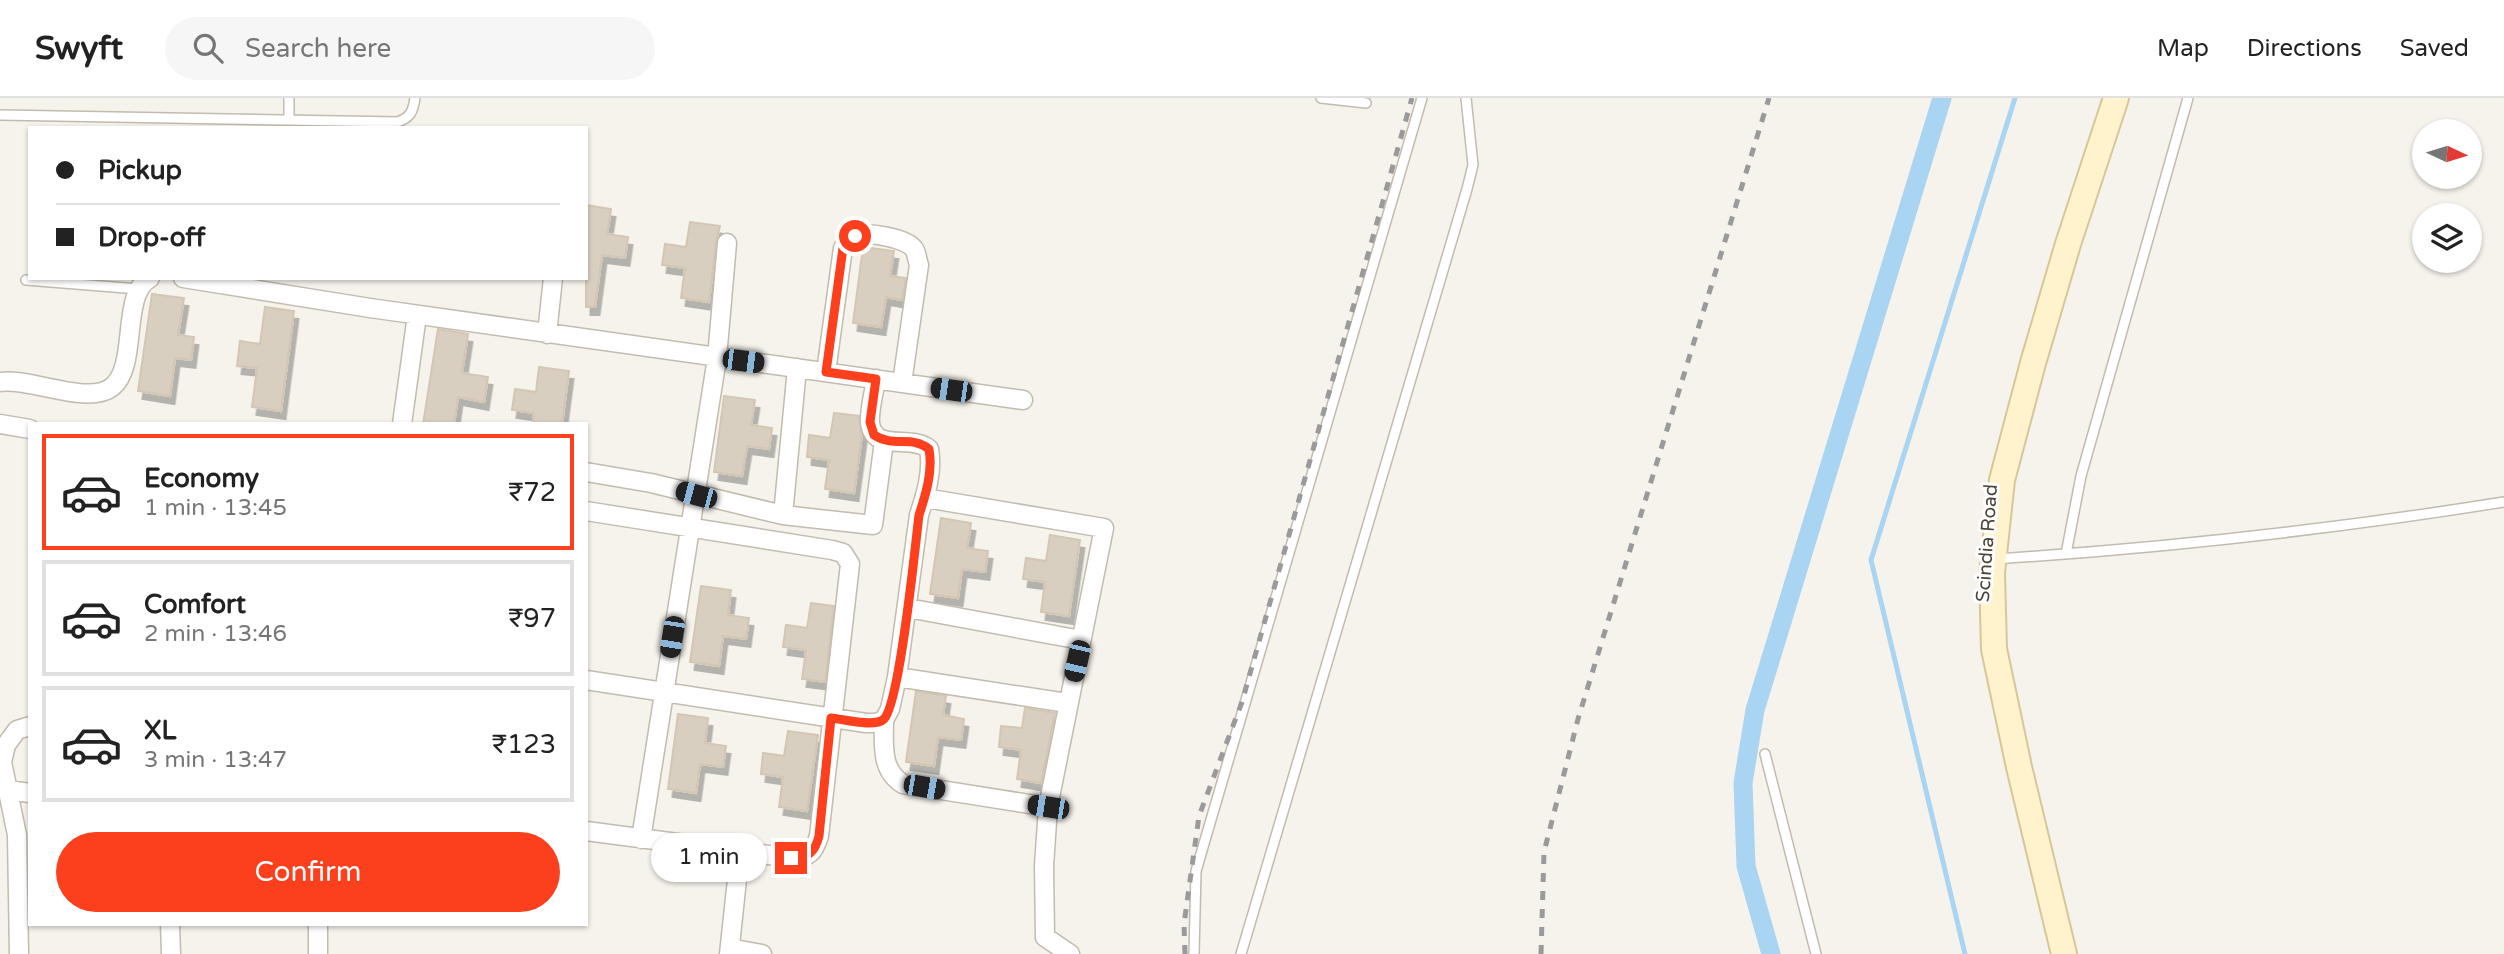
<!DOCTYPE html>
<meta charset="utf-8">
<style>
:root{--surface:#fff;--page:#f6f6f6;--text:#222;--muted:#767676;--line:#e0e0e0;--accent:#fc3f1d}
body{margin:0;font-family:"Varela Round",sans-serif;background:var(--page);color:var(--text);height:100vh;display:flex;flex-direction:column;font-size:26px;white-space:nowrap}
*{box-sizing:border-box;margin:0}
p{font-size:23px;color:var(--muted)}
.icon{flex:none;width:38px;height:38px;fill:none;stroke:currentColor;stroke-width:2;stroke-linecap:round;stroke-linejoin:round}
.map{position:relative;flex:1;overflow:hidden}
.side{position:absolute;left:28px;top:324px;width:560px;height:504px;display:flex;flex-direction:column;background:var(--surface);border-radius:0px;box-shadow:0 2px 5px #0004}
.side>*{flex:none}
.guide{position:absolute;left:28px;top:28px;width:560px;height:154px;border-radius:0px;box-shadow:0 2px 5px #0004;display:grid;align-content:center;height:154px;padding:0 28px;background:var(--surface)}
.needle{width:46px;rotate:94deg}
.tools{position:absolute;left:2412px;top:21px;display:grid;gap:14px}
.tools a{display:grid;place-items:center;width:70px;height:70px;border-radius:50%;background:var(--surface);box-shadow:0 2px 5px #0004;font-size:35px}
.end{position:absolute;width:32px;height:32px;margin:-16px;border:9px solid #fc3f1d;background:#fff;box-shadow:0 0 0 4px #fff}
.from{border-radius:50%}
.bubble{position:absolute;height:49px;border-radius:24px;background:var(--surface);box-shadow:0 2px 5px #0004;font-size:23px;font-weight:600;line-height:49px;text-align:center}
.car{position:absolute;width:21px;height:42px;margin:-21px -10px;border-radius:9px;box-shadow:0 0 5px 2px #0007;background:linear-gradient(#222 24%,#8ab4d8 0 40%,#222 0 76%,#8ab4d8 0 86%,#222 0)}
.guide b{display:flex;align-items:center;gap:24px;height:66px;font-size:26px}
.guide b+b{border-top:2px solid var(--line)}
.guide i{width:18px;height:18px;background:var(--text)}
ul{padding:12px 0 0;list-style:none}
li{display:flex;align-items:center;gap:21px;height:116px;margin:0 14px 10px;padding:0 14px;border:4px solid var(--line);border-radius:0px}
li div{flex:1}
li b{display:block;font-size:26px}
li em{font-style:normal;font-weight:600}
li.selected{border-color:var(--accent)}
li>.icon{width:63px;height:63px;stroke-width:1.5}
.primary-button{display:flex;gap:14px;margin-top:auto;padding:14px 28px}
.primary-button a{flex:1;height:80px;border-radius:42px;background:var(--accent);color:#fff;font-size:28px;font-weight:600;line-height:80px;text-align:center}
header{display:flex;align-items:center;gap:42px;box-sizing:border-box;height:98px;padding:0 35px;background:var(--surface);border-bottom:2px solid var(--line)}
header strong{font-size:33px}
nav{display:flex;gap:38px;margin-inline-start:auto;font-size:24px}
.search{width:490px;height:63px;background:var(--page);display:flex;align-items:center;gap:18px;box-sizing:border-box;padding:0 24px;border-radius:38px;color:var(--muted);font-size:26px}
.map>svg:first-child{display:block}
</style>
<header>
<strong>Swyft</strong>
<div class="search"><svg class="icon" aria-label="search" viewBox="0 0 24 24"><circle cx="10" cy="10" r="6"/><path d="M15 15l6 6"/></svg>Search here</div>
<nav><a>Map</a><a>Directions</a><a>Saved</a></nav>
</header>
<div class="map">
<svg width="2504" height="856" viewBox="0 0 2504 856">
<defs>
<filter id="shadow"><feDropShadow dx="4.5" dy="8" stdDeviation="0" flood-color="#0004"/></filter>
</defs>
<rect width="100%" height="100%" fill="#f6f3ec"/>
<g fill="none" stroke-linecap="round" stroke-linejoin="round">
<path stroke="#a9d4f2" stroke-width="5" d="M 1965,856 L 1871,462 L 2015,0"/>
<path stroke="#a9d4f2" stroke-width="19" d="M 1771,856 L 1746,768 L 1743,685 L 1755,612 L 1942,0"/>
</g>
<path fill="#d8cfc1" stroke="#d3c7b4" stroke-width="2" filter="url(#shadow)" d="M 586,107 L 611,111 L 607,136 L 628,139 L 625,160 L 602,157 L 595,209 L 586,209 Z
M 690,124 L 720,128 L 716,144 L 709,204 L 681,200 L 685,170 L 662,167 L 665,146 L 686,149 Z
M 863,149 L 894,153 L 890,178 L 906,180 L 902,202 L 886,199 L 881,229 L 853,225 Z
M 152,196 L 184,200 L 178,237 L 194,239 L 191,262 L 175,260 L 170,298 L 138,293 Z
M 265,209 L 294,213 L 281,313 L 252,309 L 257,270 L 237,268 L 240,243 L 260,246 Z
M 438,231 L 468,236 L 462,275 L 488,279 L 484,304 L 458,299 L 454,326 L 423,326 Z
M 539,269 L 569,273 L 562,326 L 533,326 L 534,315 L 512,312 L 515,291 L 536,294 Z
M 724,298 L 755,302 L 751,327 L 772,330 L 769,351 L 747,348 L 742,378 L 714,374 Z
M 834,315 L 859,318 L 862,337 L 854,395 L 825,391 L 829,362 L 807,359 L 809,337 L 830,340 Z
M 941,420 L 971,425 L 967,450 L 988,453 L 985,474 L 962,471 L 958,500 L 930,496 Z
M 1050,437 L 1080,442 L 1069,518 L 1041,514 L 1045,484 L 1023,481 L 1026,460 L 1046,463 Z
M 701,488 L 731,492 L 728,517 L 749,520 L 746,541 L 723,538 L 719,568 L 690,564 Z
M 811,505 L 834,508 L 825,584 L 802,581 L 806,552 L 783,549 L 786,527 L 807,530 Z
M 916,593 L 946,598 L 943,617 L 964,621 L 961,642 L 938,639 L 934,668 L 906,664 Z
M 1025,610 L 1055,615 L 1041,685 L 1017,681 L 1021,652 L 999,649 L 1001,628 L 1022,630 Z
M 678,616 L 708,620 L 705,645 L 726,648 L 723,669 L 700,666 L 696,695 L 668,691 Z
M 788,633 L 818,637 L 807,713 L 779,709 L 783,679 L 761,676 L 763,655 L 784,658 Z"/>
<g fill="none" stroke-linecap="round" stroke-linejoin="round">
<defs>
<path id="service" d="M 1321,0 L 1366,5
M 0,17 L 397,24 C 410,20 413,14 415,0
M 289,22 L 289,0
M 26,182 L 138,191
M 2066,456 L 2081,378 L 2188,0
M 1995,461 C 2165,450 2335,431 2504,404
M 1765,656 L 1816,856
M 1194,856 L 1196,773 L 1422,0
M 1241,856 L 1467,91 L 1473,67 L 1466,0"/>
<path id="minor" d="M 183,180 L 370,210 L 1023,302
M 547,236 L 553,180
M 826,274 L 843,150 C 846,146 850,140 855,138 C 866,133 907,140 914,151 C 917,155 917,162 919,167 L 902,285
M 0,284 C 29,279 88,308 112,289 C 139,268 120,196 150,180
M 0,326 L 30,331
M 402,326 L 417,217
M 586,374 L 651,385 L 783,417 L 873,427 L 884,343
M 586,413 L 832,452 L 843,455 L 850,466 L 819,738 C 814,754 808,761 791,760 L 586,733
M 783,417 L 797,270
M 908,510 L 1081,542
M 897,579 L 1067,605
M 586,582 L 866,625 L 876,625 L 884,622 L 890,611 L 897,579 L 919,417 C 926,396 933,373 929,351 C 911,336 874,355 870,325 C 869,312 874,295 876,281
M 884,622 C 884,646 880,672 903,686 L 1048,709 L 1104,430 L 925,400
M 8,692 L 30,695
M 1048,709 L 1044,768 L 1045,839 L 1070,856
M 641,741 L 717,260 L 727,145
M 170,826 L 171,856
M 19,856 L 17,737 L 2,664 L 6,647 L 17,632 L 30,628
M 318,856 L 318,826
M 729,856 L 740,754
M 731,856 L 740,852 L 762,856"/>
<path id="secondary" d="M 2064,856 L 2019,669 L 1994,551 L 1992,475 L 2002,382 L 2033,265 L 2068,146 L 2116,0"/>
</defs>
<use href="#service" stroke="#c2bbae" stroke-width="12"/>
<use href="#minor" stroke="#c2bbae" stroke-width="21"/>
<use href="#secondary" stroke="#d6c79b" stroke-width="28"/>
<use href="#service" stroke="#fff" stroke-width="9"/>
<use href="#minor" stroke="#fff" stroke-width="18"/>
<use href="#secondary" stroke="#fff3cd" stroke-width="24"/>
<path stroke="#9a9a9a" stroke-width="5" stroke-dasharray="9 9" stroke-linecap="butt" d="M 1185,856 L 1184,826 L 1199,718 L 1242,604 L 1412,0
M 1541,856 L 1544,754 L 1578,621 L 1769,0"/>
</g>
<g fill="none" stroke-linecap="round" stroke-linejoin="round">
<path stroke="#fc3f1d" stroke-width="9" d="M 791,760 C 808,761 815,754 819,738 L 831,620 C 843,621 875,630 884,621 C 900,604 915,449 919,417 C 926,396 933,373 929,351 C 911,337 894,350 874,337 L 870,324 L 876,281 L 826,274 L 843,150 L 855,138"/>
</g>
<g text-anchor="middle" stroke-width="6" stroke-linejoin="round" paint-order="stroke">
<g font-size="19" fill="#4b4439" stroke="#fff">
<text transform="translate(1986 445) rotate(-86)" y="7">Scindia Road</text>
</g>
</g>
</svg>
<div class="tools">
<a><svg class="needle" viewBox="-14 -14 28 28"><path d="M0-13l5 13h-10z" fill="#e53935"/><path d="M0 13l5-13h-10z" fill="#767676"/></svg></a>
<a><svg class="icon" aria-label="layers" viewBox="0 0 24 24"><path d="M12 4l9 5-9 5-9-5zM3 14l9 5 9-5"/></svg></a>
</div>
<i class="end from" style="left:855px;top:138px"></i>
<i class="end" style="left:791px;top:760px"></i>
<div class="bubble" style="left:651px;top:735px;width:116px">1 min</div>
<i class="car" style="left:743px;top:263px;rotate:97deg"></i>
<i class="car" style="left:951px;top:292px;rotate:278deg"></i>
<i class="car" style="left:696px;top:397px;rotate:285deg"></i>
<i class="car" style="left:672px;top:539px;rotate:189deg"></i>
<i class="car" style="left:1077px;top:563px;rotate:193deg"></i>
<i class="car" style="left:924px;top:689px;rotate:100deg"></i>
<i class="car" style="left:1048px;top:709px;rotate:279deg"></i>
<div class="guide">
<b><i class="from"></i>Pickup</b>
<b><i></i>Drop-off</b>
</div>
<section class="side">
<ul>
<li class="selected"><svg class="icon" aria-label="car" viewBox="0 0 24 24"><path d="M5 17H2v-5l4-1 3-4h7l3 4 3 1v5h-3M9 17h6M6 11h13"/><circle cx="7" cy="17" r="2"/><circle cx="17" cy="17" r="2"/></svg><div><b>Economy</b><p>1 min · 13:45</p></div><em>₹72</em></li>
<li><svg class="icon" aria-label="car" viewBox="0 0 24 24"><path d="M5 17H2v-5l4-1 3-4h7l3 4 3 1v5h-3M9 17h6M6 11h13"/><circle cx="7" cy="17" r="2"/><circle cx="17" cy="17" r="2"/></svg><div><b>Comfort</b><p>2 min · 13:46</p></div><em>₹97</em></li>
<li><svg class="icon" aria-label="car" viewBox="0 0 24 24"><path d="M5 17H2v-5l4-1 3-4h7l3 4 3 1v5h-3M9 17h6M6 11h13"/><circle cx="7" cy="17" r="2"/><circle cx="17" cy="17" r="2"/></svg><div><b>XL</b><p>3 min · 13:47</p></div><em>₹123</em></li>
</ul>
<div class="primary-button"><a>Confirm</a></div>
</section>
</div>
